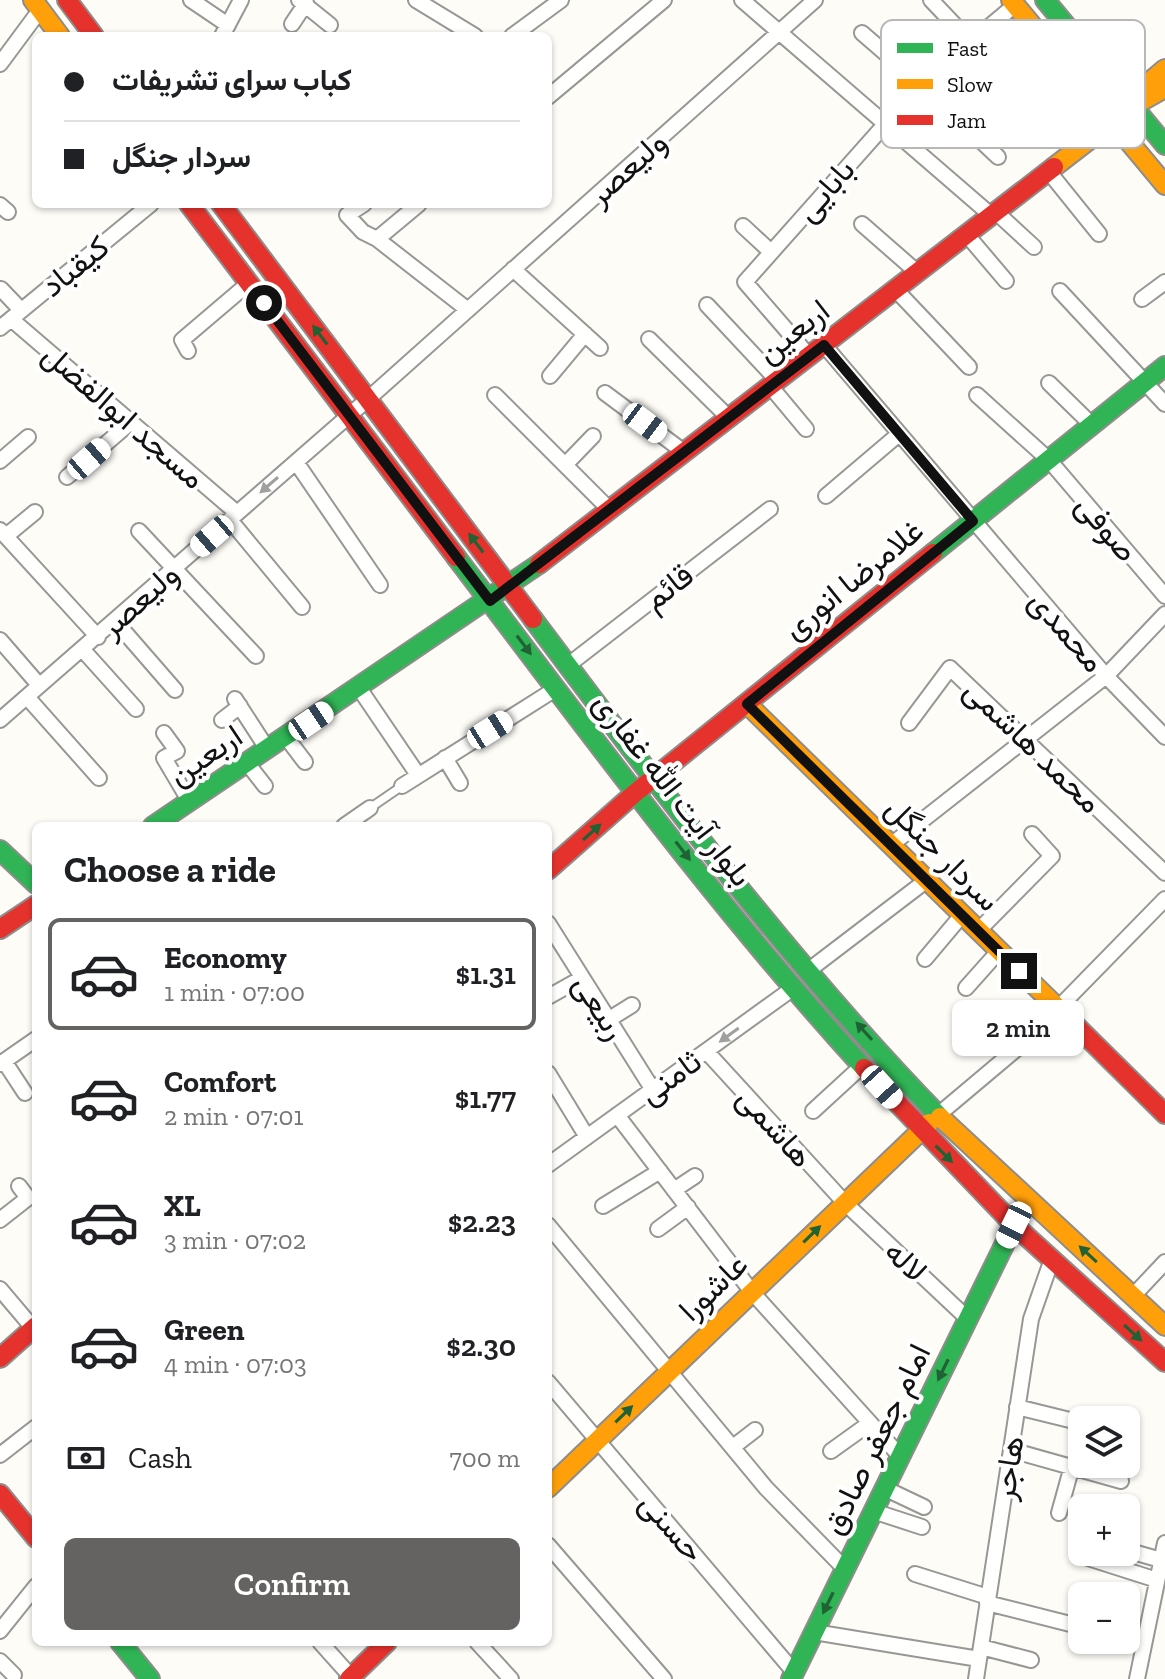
<!DOCTYPE html>
<meta charset="utf-8">
<style>
:root{--surface:#fff;--page:#f2f2f2;--text:#202124;--muted:#757577;--line:#e0e0e0;--accent:#646362}
body{margin:0;font-family:"Zilla Slab",Vazirmatn,serif;background:var(--page);color:var(--text);height:100vh;display:flex;flex-direction:column;font-size:30px;white-space:nowrap}
*{box-sizing:border-box;margin:0}
p{font-size:26px;color:var(--muted)}
.icon{flex:none;width:44px;height:44px;fill:none;stroke:currentColor;stroke-width:2;stroke-linecap:round;stroke-linejoin:round}
.map{position:relative;flex:1;overflow:hidden}
.sheet{position:absolute;left:32px;top:822px;width:520px;height:824px;display:flex;flex-direction:column;background:var(--surface);border-radius:12px;box-shadow:0 2px 6px #0004}
.sheet>*{flex:none}
.hud{position:absolute;left:32px;top:32px;width:520px;height:176px;border-radius:12px;box-shadow:0 2px 6px #0004;display:grid;align-content:center;height:176px;padding:0 32px;background:var(--surface)}
.tools{position:absolute;left:1068px;top:1406px;display:grid;gap:16px}
.tools a{display:grid;place-items:center;width:72px;height:72px;border-radius:12px;background:var(--surface);box-shadow:0 2px 6px #0004;font-size:40px}
.end{position:absolute;width:36px;height:36px;margin:-18px;border:10px solid #111;background:#fff;box-shadow:0 0 0 4px #fff}
.from{border-radius:50%}
.bubble{position:absolute;height:56px;border-radius:12px;background:var(--surface);box-shadow:0 2px 6px #0004;font-size:26px;font-weight:600;line-height:56px;text-align:center}
.car{position:absolute;width:24px;height:48px;margin:-24px -12px;border-radius:10px;box-shadow:0 0 6px 2px #0007;background:linear-gradient(#fff 24%,#345 0 40%,#fff 0 76%,#345 0 86%,#fff 0)}
.hud b{display:flex;align-items:center;gap:28px;height:76px;font-size:30px}
.hud b+b{border-top:2px solid var(--line)}
.hud i{width:20px;height:20px;background:var(--text)}
ul{padding:0;list-style:none}
li{display:flex;align-items:center;gap:24px;height:112px;margin:0 16px 12px;padding:0 16px;border:4px solid transparent;border-radius:12px}
li div{flex:1}
li b{display:block;font-size:30px}
li em{font-style:normal;font-weight:600}
li.current{border-color:var(--accent)}
li>.icon{width:72px;height:72px;stroke-width:1.5}
h2{padding:0 32px;font-size:36px;line-height:96px}
.pay{display:flex;align-items:center;gap:20px;height:88px;padding:0 32px;font-size:30px}
.pay p{margin-inline-start:auto}
.primary-button{display:flex;gap:16px;margin-top:auto;padding:16px 32px}
.primary-button a{flex:1;height:92px;border-radius:12px;background:var(--accent);color:#fff;font-size:32px;font-weight:600;line-height:92px;text-align:center}
.map>svg:first-child{display:block}
</style>
<div class="map">
<svg width="1165" height="1679" viewBox="0 0 1165 1679">
<rect width="100%" height="100%" fill="#fdfcf7"/>
<g fill="none" stroke-linecap="round" stroke-linejoin="round">
<defs>
<path id="lane" d="M 370,808 L 402,786"/>
<path id="street" d="M 191,0 L 228,25
M 299,0 L 330,25
M 416,0 L 475,36
M 742,0 L 992,216
M 931,0 L 971,42
M 292,24 L 306,3
M 862,33 L 921,84 L 998,157
M 222,36 L 241,0
M 512,36 L 561,0
M 0,64 L 40,10
M 548,97 L 664,0
M 1016,110 L 1066,66
M 1049,172 L 1099,234
M 364,204 L 347,215 L 363,232 L 377,239 L 468,310
M 0,205 L 8,212
M 996,212 L 1034,247
M 862,224 L 918,273
M 743,226 L 771,252
M 967,235 L 1006,281
M 377,239 L 419,204
M 513,269 L 600,348
M 1,289 L 21,310
M 896,290 L 969,367
M 1060,291 L 1165,404
M 1142,299 L 1165,282
M 707,305 L 778,381
M 11,319 L 237,513
M 0,328 L 151,204
M 649,339 L 729,418
M 824,345 L 1106,676 L 1165,737
M 188,351 L 182,340 L 249,283
M 809,356 L 745,282 L 921,84 L 1015,5
M 550,376 L 585,334
M 1049,383 L 1092,425
M 771,387 L 806,429
M 605,393 L 684,452
M 495,395 L 610,510
M 977,395 L 1049,460 L 1165,596
M 0,461 L 28,437
M 296,462 L 380,585
M 565,465 L 593,436
M 67,477 L 131,422
M 826,496 L 899,434
M 230,520 L 302,607
M 0,530 L 98,637
M 139,531 L 256,656
M 6,536 L 35,512
M 115,621 L 175,690
M 0,640 L 39,685
M 83,650 L 136,709
M 567,666 L 770,509
M 359,688 L 418,775
M 27,697 L 99,778
M 235,699 L 268,750
M 0,720 L 368,399 L 815,0
M 222,720 L 240,706
M 909,723 L 950,668 L 1165,873
M 164,733 L 177,751 L 164,758 L 190,802
M 286,737 L 305,762
M 445,758 L 460,783
M 247,763 L 265,786
M 402,786 L 557,688
M 344,826 L 370,808
M 891,845 L 1106,676 L 1165,614
M 548,923 L 653,1090
M 978,931 L 1052,856 L 1032,834
M 925,959 L 962,915
M 809,970 L 927,880
M 966,988 L 999,951
M 548,997 L 582,978
M 608,1020 L 632,1005
M 706,1051 L 845,1203 L 968,1319
M 4,1061 L 25,1093
M 0,1064 L 36,1039
M 548,1073 L 587,1137
M 813,1111 L 862,1066
M 617,1115 L 752,1292 L 900,1456
M 938,1115 L 1026,1041 L 1165,899
M 548,1165 L 792,989
M 674,1190 L 695,1176
M 603,1206 L 660,1171
M 0,1220 L 28,1198 L 19,1186
M 548,1225 L 766,1488 L 845,1569
M 658,1229 L 688,1207
M 0,1289 L 33,1328
M 1133,1296 L 1165,1262
M 548,1382 L 794,1672
M 1017,1407 L 1082,1423
M 733,1447 L 755,1430
M 1011,1450 L 1121,1481
M 831,1451 L 870,1423
M 0,1455 L 36,1427
M 884,1488 L 924,1507
M 873,1511 L 922,1527
M 1059,1513 L 1072,1466
M 548,1545 L 664,1679
M 1126,1550 L 1161,1560
M 1088,1558 L 1157,1580
M 915,1574 L 988,1597
M 987,1603 L 1082,1627
M 0,1631 L 36,1586
M 814,1632 L 979,1659
M 1126,1638 L 1144,1643
M 320,1642 L 353,1679
M 477,1642 L 511,1679
M 981,1647 L 1031,1660
M 0,1661 L 14,1675
M 976,1679 L 1031,1319 L 1052,1259
M 1137,1679 L 1165,1543"/>
<path id="fast" d="M 1045,0 L 1165,145
M 933,553 L 1165,366
M 456,557 C 588,731 717,907 864,1068
M 533,619 C 661,790 791,964 940,1117
M 153,826 L 539,564
M 0,850 L 36,884
M 120,1642 L 150,1679
M 791,1679 L 1014,1225"/>
<path id="slow" d="M 33,0 L 60,36
M 1011,0 L 1165,185
M 1133,106 L 1146,85 L 1165,69
M 1054,167 L 1133,106 L 1165,88
M 747,704 L 1070,1020
M 940,1117 L 1165,1326
M 548,1488 L 929,1123"/>
<path id="jam" d="M 67,0 L 94,36
M 189,204 L 456,557
M 221,204 L 533,619
M 539,564 L 1054,167
M 548,870 L 635,793 L 933,553
M 0,929 L 36,905
M 1070,1020 L 1165,1114
M 864,1068 L 1014,1225 L 1165,1362
M 0,1358 L 36,1326
M 0,1494 L 36,1538
M 349,1679 L 387,1642"/>
</defs>
<use href="#lane" stroke="#979795" stroke-width="11"/>
<use href="#street" stroke="#979795" stroke-width="18"/>
<use href="#fast" stroke="#8e8d8b" stroke-width="22"/>
<use href="#slow" stroke="#8e8d8b" stroke-width="22"/>
<use href="#jam" stroke="#8e8d8b" stroke-width="22"/>
<use href="#lane" stroke="#fffffe" stroke-width="7"/>
<use href="#street" stroke="#fffffe" stroke-width="14"/>
<use href="#fast" stroke="#30b455" stroke-width="18"/>
<use href="#slow" stroke="#ff9f0a" stroke-width="18"/>
<use href="#jam" stroke="#e5322d" stroke-width="18"/>
</g>
<defs><path id="oneway-solid" d="M-6-.8H1V-3.2L6.5 0L1 3.2V.8H-6Z" transform="scale(2)"/></defs>
<g fill="#206233">
<use href="#oneway-solid" transform="translate(320 335) rotate(-127)"/>
<use href="#oneway-solid" transform="translate(476 543) rotate(-127)"/>
<use href="#oneway-solid" transform="translate(524 645) rotate(53)"/>
<use href="#oneway-solid" transform="translate(592 832) rotate(-42)"/>
<use href="#oneway-solid" transform="translate(683 851) rotate(52)"/>
<use href="#oneway-solid" transform="translate(864 1031) rotate(-132)"/>
<use href="#oneway-solid" transform="translate(944 1154) rotate(45)"/>
<use href="#oneway-solid" transform="translate(812 1234) rotate(-44)"/>
<use href="#oneway-solid" transform="translate(1088 1254) rotate(-137)"/>
<use href="#oneway-solid" transform="translate(1133 1333) rotate(42)"/>
<use href="#oneway-solid" transform="translate(943 1370) rotate(116)"/>
<use href="#oneway-solid" transform="translate(624 1414) rotate(-44)"/>
<use href="#oneway-solid" transform="translate(828 1603) rotate(116)"/>
</g>
<g fill="#a0a09f">
<use href="#oneway-solid" transform="translate(269 485) rotate(139)"/>
<use href="#oneway-solid" transform="translate(729 1035) rotate(144)"/>
</g>
<g fill="none" stroke-linecap="round" stroke-linejoin="round">
<path stroke="#111" stroke-width="10" d="M 264,303 L 490,601 L 824,345 L 973,521 L 747,704 L 1019,971"/>
</g>
<g text-anchor="middle" stroke-width="8" stroke-linejoin="round" paint-order="stroke">
<g font-size="32" fill="#111" stroke="#fff">
<text transform="translate(627 168) rotate(-42)" y="11">ولیعصر</text>
<text transform="translate(825 190) rotate(-49)" y="11">بابایی</text>
<text transform="translate(75 266) rotate(-39)" y="11">کیقباد</text>
<text transform="translate(793 331) rotate(-38)" y="11">اربعین</text>
<text transform="translate(124 416) rotate(41)" y="11">مسجد ابوالفضل</text>
<text transform="translate(1107 528) rotate(50)" y="11">صوفی</text>
<text transform="translate(853 579) rotate(-39)" y="11">غلامرضا انوری</text>
<text transform="translate(668 587) rotate(-38)" y="11">قائم</text>
<text transform="translate(139 600) rotate(-42)" y="11">ولیعصر</text>
<text transform="translate(1067 631) rotate(49)" y="11">محمدی</text>
<text transform="translate(1033 746) rotate(44)" y="11">محمد هاشمی</text>
<text transform="translate(205 755) rotate(-34)" y="11">اربعین</text>
<text transform="translate(673 789) rotate(52)" y="11">بلوار آیت الله غفاری</text>
<text transform="translate(943 854) rotate(45)" y="11">سردار جنگل</text>
<text transform="translate(600 1007) rotate(58)" y="11">ربیعی</text>
<text transform="translate(670 1077) rotate(-36)" y="11">ثامنی</text>
<text transform="translate(775 1127) rotate(48)" y="11">هاشمی</text>
<text transform="translate(906 1261) rotate(43)" y="11">لاله</text>
<text transform="translate(713 1287) rotate(-44)" y="11">عاشورا</text>
<text transform="translate(876 1439) rotate(-64)" y="11">امام جعفر صادق</text>
<text transform="translate(1008 1468) rotate(-81)" y="11">هاجر</text>
<text transform="translate(672 1527) rotate(49)" y="11">حسنی</text>
</g>
</g>
<rect x="881" y="20" width="264" height="128" rx="12" fill="#fff" stroke="#b8b8b8" stroke-width="2"/>
<rect x="897" y="43" width="36" height="10" fill="#30b455"/>
<rect x="897" y="79" width="36" height="10" fill="#ff9f0a"/>
<rect x="897" y="115" width="36" height="10" fill="#e5322d"/>
<g font-size="22" fill="#111">
<text x="947" y="56">Fast</text>
<text x="947" y="92">Slow</text>
<text x="947" y="128">Jam</text>
</g>
</svg>
<div class="tools">
<a><svg class="icon" aria-label="layers" viewBox="0 0 24 24"><path d="M12 4l9 5-9 5-9-5zM3 14l9 5 9-5"/></svg></a>
<a>+</a>
<a>−</a>
</div>
<i class="end from" style="left:264px;top:303px"></i>
<i class="end" style="left:1019px;top:971px"></i>
<div class="bubble" style="left:952px;top:1000px;width:132px">2 min</div>
<i class="car" style="left:645px;top:423px;rotate:127deg"></i>
<i class="car" style="left:89px;top:459px;rotate:49deg"></i>
<i class="car" style="left:212px;top:536px;rotate:229deg"></i>
<i class="car" style="left:311px;top:721px;rotate:56deg"></i>
<i class="car" style="left:490px;top:730px;rotate:58deg"></i>
<i class="car" style="left:882px;top:1087px;rotate:138deg"></i>
<i class="car" style="left:1014px;top:1225px;rotate:206deg"></i>
<div class="hud">
<b><i class="from"></i>کباب سرای تشریفات</b>
<b><i></i>سردار جنگل</b>
</div>
<section class="sheet">
<h2>Choose a ride</h2>
<ul>
<li class="current"><svg class="icon" aria-label="car" viewBox="0 0 24 24"><path d="M5 17H2v-5l4-1 3-4h7l3 4 3 1v5h-3M9 17h6M6 11h13"/><circle cx="7" cy="17" r="2"/><circle cx="17" cy="17" r="2"/></svg><div><b>Economy</b><p>1 min · 07:00</p></div><em>$1.31</em></li>
<li><svg class="icon" aria-label="car" viewBox="0 0 24 24"><path d="M5 17H2v-5l4-1 3-4h7l3 4 3 1v5h-3M9 17h6M6 11h13"/><circle cx="7" cy="17" r="2"/><circle cx="17" cy="17" r="2"/></svg><div><b>Comfort</b><p>2 min · 07:01</p></div><em>$1.77</em></li>
<li><svg class="icon" aria-label="car" viewBox="0 0 24 24"><path d="M5 17H2v-5l4-1 3-4h7l3 4 3 1v5h-3M9 17h6M6 11h13"/><circle cx="7" cy="17" r="2"/><circle cx="17" cy="17" r="2"/></svg><div><b>XL</b><p>3 min · 07:02</p></div><em>$2.23</em></li>
<li><svg class="icon" aria-label="car" viewBox="0 0 24 24"><path d="M5 17H2v-5l4-1 3-4h7l3 4 3 1v5h-3M9 17h6M6 11h13"/><circle cx="7" cy="17" r="2"/><circle cx="17" cy="17" r="2"/></svg><div><b>Green</b><p>4 min · 07:03</p></div><em>$2.30</em></li>
</ul>
<div class="pay"><svg class="icon" aria-label="cash" viewBox="0 0 24 24"><path d="M3 7h18v10H3z"/><circle cx="12" cy="12" r="2"/></svg>Cash<p>700 m</p></div>
<div class="primary-button"><a>Confirm</a></div>
</section>
</div>
